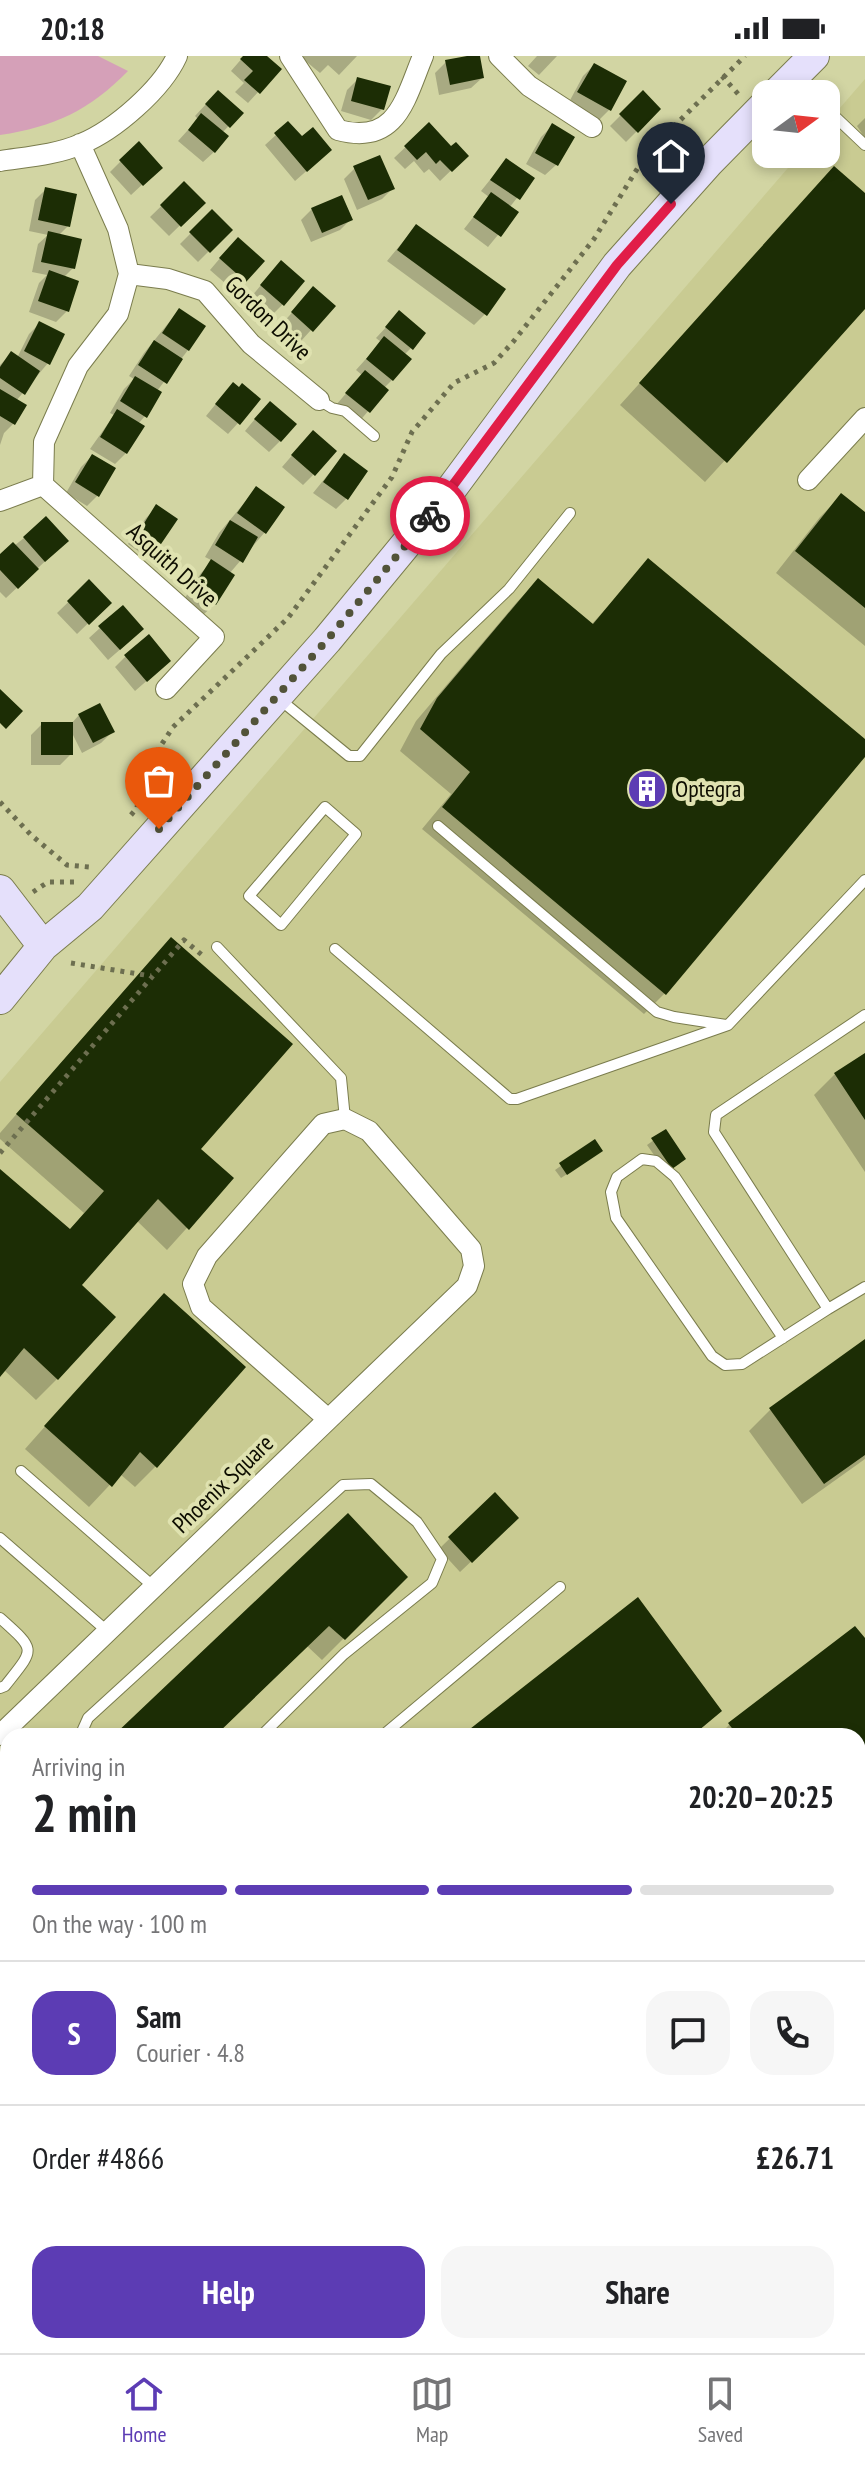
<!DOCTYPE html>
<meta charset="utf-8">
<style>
:root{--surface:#fff;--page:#f6f6f6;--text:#202124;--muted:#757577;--line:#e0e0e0;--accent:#5c3cb4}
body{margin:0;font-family:"PT Sans Narrow",sans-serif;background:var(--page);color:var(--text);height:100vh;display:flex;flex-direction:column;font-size:30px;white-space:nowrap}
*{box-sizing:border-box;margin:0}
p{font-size:26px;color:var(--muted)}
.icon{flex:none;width:44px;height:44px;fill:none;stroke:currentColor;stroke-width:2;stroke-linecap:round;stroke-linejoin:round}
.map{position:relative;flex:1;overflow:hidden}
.sheet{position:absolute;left:0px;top:1672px;width:866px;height:626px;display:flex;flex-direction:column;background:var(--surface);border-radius:24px 24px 0 0;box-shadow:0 4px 12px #0003}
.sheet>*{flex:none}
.needle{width:52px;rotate:75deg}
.buttons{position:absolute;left:752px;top:24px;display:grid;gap:16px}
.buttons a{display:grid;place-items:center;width:88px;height:88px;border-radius:16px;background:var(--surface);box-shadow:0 4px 12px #0003;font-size:40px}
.pin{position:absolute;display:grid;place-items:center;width:68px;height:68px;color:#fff;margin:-82px -34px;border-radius:50% 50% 50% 0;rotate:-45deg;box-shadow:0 0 8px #0007}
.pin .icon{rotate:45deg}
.courier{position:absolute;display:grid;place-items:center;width:80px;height:80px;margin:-40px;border:6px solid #e11d48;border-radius:50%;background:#fff;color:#222;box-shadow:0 2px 10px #0007}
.overview em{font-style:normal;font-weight:700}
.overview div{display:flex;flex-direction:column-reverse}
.overview{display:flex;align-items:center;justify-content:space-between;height:136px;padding:0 32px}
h1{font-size:52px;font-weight:700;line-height:60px}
.bar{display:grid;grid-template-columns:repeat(4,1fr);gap:12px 8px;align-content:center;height:96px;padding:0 32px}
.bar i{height:10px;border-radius:6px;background:var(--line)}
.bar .active{background:var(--accent)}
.bar p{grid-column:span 4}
.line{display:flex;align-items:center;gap:20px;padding:0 32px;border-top:2px solid var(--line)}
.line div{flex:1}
.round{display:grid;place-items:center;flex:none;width:84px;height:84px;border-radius:24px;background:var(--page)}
.cta{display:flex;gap:16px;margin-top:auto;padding:16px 32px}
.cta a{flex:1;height:92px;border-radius:24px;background:var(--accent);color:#fff;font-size:32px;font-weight:700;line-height:92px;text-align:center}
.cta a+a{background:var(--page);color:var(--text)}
.status{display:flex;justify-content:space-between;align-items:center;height:56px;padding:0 40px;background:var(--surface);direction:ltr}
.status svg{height:22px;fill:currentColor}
.tab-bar{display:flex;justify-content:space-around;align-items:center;height:112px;border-top:2px solid var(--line);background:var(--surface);font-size:22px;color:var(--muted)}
.tab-bar a{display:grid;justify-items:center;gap:4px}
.tab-bar .active{color:var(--accent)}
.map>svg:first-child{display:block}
.built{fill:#c9cb92;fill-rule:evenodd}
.green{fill:#d5a0b8}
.shadow{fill:#0003}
.building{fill:#1c2d05}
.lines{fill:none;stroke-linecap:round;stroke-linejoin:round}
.lane-casing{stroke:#7a7c4d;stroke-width:12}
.street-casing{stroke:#7a7c4d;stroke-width:22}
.secondary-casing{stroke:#7a7c4d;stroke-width:32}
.path{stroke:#6d6f50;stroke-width:5;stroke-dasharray:4 6;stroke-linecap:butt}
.lane{stroke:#fff;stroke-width:10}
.street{stroke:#fff;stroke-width:20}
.secondary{stroke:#e5e0fb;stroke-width:30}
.done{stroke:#525339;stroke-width:8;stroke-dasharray:0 14.4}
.route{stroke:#e11d48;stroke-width:10}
.labels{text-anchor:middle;stroke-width:8;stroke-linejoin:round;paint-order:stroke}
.street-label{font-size:24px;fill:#0d0d00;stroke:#dfe2b0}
.poi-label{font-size:24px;fill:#0d0d00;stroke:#dfe2b0;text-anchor:start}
</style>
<div class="status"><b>20:18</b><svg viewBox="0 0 49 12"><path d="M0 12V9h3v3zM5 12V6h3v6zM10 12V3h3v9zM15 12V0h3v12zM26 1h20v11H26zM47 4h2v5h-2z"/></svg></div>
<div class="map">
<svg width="865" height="2297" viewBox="0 0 865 2297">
<rect width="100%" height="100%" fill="#d2d5a3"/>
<path class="built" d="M865 23V2297H0V1026L800 98H826V68ZM8 1680H858V2290H8Z"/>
<path class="green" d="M0 0H98L128 15C90 54 54 71 0 79Z"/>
<path class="shadow" d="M244 0H264L279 13 248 47 235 36 244 27 231 15Z
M304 0H357L339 19 328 9 320 17 302 2Z
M478 0 482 22 471 32 439 39 435 17 446 6Z
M537 0H557L539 19 528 10Z
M594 9 609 54 598 65 568 48 583 20Z
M358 23 382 53 371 64 341 55 347 34Z
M643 37 659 53 626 86 610 70Z
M207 47 241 57 222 77 214 96 203 106 178 85 198 63 195 60Z
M865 62V82L857 70Z
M288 68 319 104 295 125 265 89Z
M429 69 451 93 466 100 440 125 429 113 424 117 414 105 405 113 394 102Z
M552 70 556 109 545 119 526 108 541 81Z
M138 88 160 112 131 139 110 116Z
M506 104 532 123 509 152 516 157 488 191 464 173 489 141 481 135Z
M355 112 393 132 382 143 357 154 344 123Z
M184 128 203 147 169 180 150 161Z
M46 133 68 170 58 180 73 212 64 221 67 255 56 266 29 256 39 227 47 219 32 216 38 188 48 179 29 175 35 144Z
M814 134 865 140V251L705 426 620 349Z
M312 153 350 164 340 174 311 186 301 164Z
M212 156 230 174 198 206 180 188Z
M416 170 485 258 474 269 387 205Z
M227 194 244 224 234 235 210 214Z
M271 217 283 248 272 259 251 241Z
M303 244 311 274 301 285 282 268Z
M179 254 188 294 157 335 145 360 138 368 142 371 126 397 115 408 90 393 114 359 110 357 124 333 134 323 129 320 144 297Z
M40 267 48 307 16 345 13 368 4 377 0 389V309L11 298 17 302 29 278Z
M389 268 411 292 404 299 392 324 384 332 386 334 358 367 336 349 362 319 356 314 381 286 376 282Z
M223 339 238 367 228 378 206 360Z
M259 358 280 385 269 396 245 375Z
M302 388 313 419 303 429 282 411Z
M344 399 346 443 336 453 313 437Z
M92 400 98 439 87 450 66 437 81 411Z
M256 433 265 476 229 518 215 548 204 558 183 545 201 517 213 505 205 501 219 477Z
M841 440 865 459V590L776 517 820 461Z
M157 451 158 490 147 501 128 488 146 462Z
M24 482 55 496 6 542 0 536V501Z
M649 505 865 686V698L665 937 644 958 422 773 451 738 400 695 416 665 517 546 538 525 591 569Z
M89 526 109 547 77 578 57 557Z
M100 572 131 584 108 604 89 582Z
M126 600 158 615 135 635 115 611Z
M79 659 112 676 101 687 82 697 71 675V698L60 709H31V679L42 668H71Z
M150 905 198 1093 231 1123 167 1194 136 1164 79 1229 57 1323 36 1344 4 1314 0 1318V1115L69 1175 84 1157 0 1083V1077Z
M865 999V1116L814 1039 835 1018Z
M665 1076 679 1108 666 1116 647 1089Z
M595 1086 596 1099 561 1122 555 1114Z
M143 1260 156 1410 135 1431 120 1418 89 1451 25 1393Z
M865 1285V1403L802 1448 749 1375 770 1354Z
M495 1438 517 1462 460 1516 439 1493Z
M405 1521 322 1604 307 1590 213 1680H116Z
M865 1586V1894L858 1885V1680H718L729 1669Z
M0 1828 8 1831V1848L0 1844Z
M72 2290H346L343 2297H69Z
M385 2290H659L657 2297H382Z"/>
<path class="building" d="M243 0H267L282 13 260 38 244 24 253 15 240 3Z
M467 0H480L484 22 450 29 445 4Z
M594 7 627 25 611 55 577 36Z
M357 21 391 30 384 54 351 45Z
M218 34 244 57 230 72 205 48Z
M643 34 661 53 638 77 619 58Z
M201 57 229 80 215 97 188 74Z
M288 65 302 80 313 71 332 94 307 116 274 77Z
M429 66 451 90 456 86 469 100 452 116 440 104 436 108 426 96 417 104 404 90Z
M552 67 575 81 558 110 535 97Z
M139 85 163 112 143 130 119 104Z
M380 99 395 133 368 144 353 110Z
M506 102 535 122 520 144 490 124Z
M834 110 865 137V253L727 407 639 327Z
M184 125 206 147 181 171 160 149Z
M45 131 77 138 70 171 38 164Z
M491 136 519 156 501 181 473 161Z
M342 139 353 164 322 177 311 152Z
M212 153 233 174 210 197 189 176Z
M416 168 506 233 487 260 397 194Z
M48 175 82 183 75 213 41 206Z
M238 181 265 205 246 226 219 202Z
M281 204 305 225 284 250 260 229Z
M49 214 79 225 69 256 38 245Z
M313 230 336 250 313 276 291 256Z
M179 252 206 270 189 295 162 277Z
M399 254 426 277 413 294 385 271Z
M39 265 65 278 50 309 24 295Z
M384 280 412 303 393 325 366 303Z
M154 284 183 303 167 328 138 309Z
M11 295 40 315 25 339 0 322V311Z
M365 314 389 334 370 357 345 337Z
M135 320 162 336 147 362 120 345Z
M233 326 239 331 242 327 261 343 240 369 215 348Z
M0 333 27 349 15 369 0 360Z
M270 345 297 368 281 386 254 363Z
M117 353 145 370 127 398 100 381Z
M313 374 337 395 315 420 291 399Z
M344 397 368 415 348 444 323 426Z
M92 398 116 412 99 441 75 426Z
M256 430 285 451 266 478 237 457Z
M841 437 865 456V552L795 495Z
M156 448 178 463 159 491 138 477Z
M46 460 69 485 45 506 23 481Z
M230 464 258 481 243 507 215 489Z
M13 486 39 513 18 533 0 514V498Z
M648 502 865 683V701L666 939 442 751 470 716 420 673 437 642 538 522 593 568Z
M211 503 235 519 216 549 192 533Z
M89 523 112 547 89 569 67 545Z
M123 549 144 573 120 594 98 570Z
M149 578 171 605 147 626 124 599Z
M0 633 23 655 6 673 0 667Z
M100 647 115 676 93 687 78 658Z
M41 666H73V699H41Z
M171 881 293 988 201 1093 234 1122 189 1174 158 1143 82 1229 116 1261 58 1324 24 1292 0 1321V1113L70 1173 104 1135 16 1058Z
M865 997V1064L834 1017Z
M666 1073 686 1103 672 1113 651 1082Z
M595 1083 603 1095 567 1119 559 1107Z
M164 1237 246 1311 157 1412 140 1396 112 1431 44 1370Z
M865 1283V1399L824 1428 769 1352Z
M495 1436 519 1462 472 1507 448 1481Z
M348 1457 408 1521 345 1584 329 1570 215 1680H113Z
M638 1541 722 1655 692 1680H461Z
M855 1570 865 1582V1846L858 1837V1680H738L728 1667Z
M0 1998 8 2002V2061L0 2079Z
M84 2290H348L346 2297H82Z
M397 2290H661L659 2297H395Z"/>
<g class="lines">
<defs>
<path id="lane" d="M797 20 813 38
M826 52 865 89
M319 344 332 352 345 355 374 380
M278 642 349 700H360L441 598 509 533 570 457
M325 751 356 778 281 869 249 840Z
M438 770 657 956 674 961 726 969
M217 891 341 1022 345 1063
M335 893 510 1043H517L728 969 865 824
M865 959 716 1059 714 1076 828 1253 865 1231
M783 1282 675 1121 656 1105 642 1103 617 1121 611 1136 616 1162 712 1300 725 1309 742 1308 828 1253
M21 1415 154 1531
M0 1482 107 1575
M0 1562C37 1595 35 1592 5 1630L0 1632
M80 1680 88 1662 343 1429 371 1428 417 1466 442 1503 432 1527 344 1598 261 1680
M382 1680 560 1531
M858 1954 865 1956
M0 2268 8 2271
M768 2297 771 2290"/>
<path id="street" d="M290 0 338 74C397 90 405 43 423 0
M499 0 529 30 592 71
M80 88 118 173 129 218 118 258 78 310 44 386 43 429 214 581 166 633
M0 105C26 101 56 99 81 88 115 74 162 33 177 0
M129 218 168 223 205 235 251 288 319 344
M808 424 865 362
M0 445 43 429
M0 1679 467 1230 474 1210 471 1193 369 1075 345 1063 323 1068 207 1200 193 1228 201 1251 328 1363"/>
<path id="secondary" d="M776 38 814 0
M0 834 43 890
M0 943 43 890 90 851 327 584 449 436 617 209 708 107 766 48
M0 1912 8 1915
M858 2084 865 2086"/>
</defs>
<use href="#lane" class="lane-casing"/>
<use href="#street" class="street-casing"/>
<use href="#secondary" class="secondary-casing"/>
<path class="path" d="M722 20 740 40
M0 746 31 779 67 809 89 811
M131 759 137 752 141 720 173 671 288 562 392 421 412 376 454 327 494 307 513 286 594 183 647 97 745 0
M33 836 48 826H76
M71 907 151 920
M0 1097 184 884 202 899"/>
<use href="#lane" class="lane"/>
<use href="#street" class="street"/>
<use href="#secondary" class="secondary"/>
</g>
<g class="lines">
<path class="done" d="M159 773 327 584 430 460"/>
<path class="route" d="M430 460 617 209 671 148"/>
</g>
<defs>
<symbol id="building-disc" viewBox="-11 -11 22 22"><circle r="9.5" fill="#5c3cb4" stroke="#dfe2b0"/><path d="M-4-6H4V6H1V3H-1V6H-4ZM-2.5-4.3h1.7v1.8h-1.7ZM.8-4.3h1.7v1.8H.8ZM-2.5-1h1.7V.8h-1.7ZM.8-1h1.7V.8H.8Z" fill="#fff"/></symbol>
</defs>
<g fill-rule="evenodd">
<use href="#building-disc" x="625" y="711" width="44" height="44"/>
</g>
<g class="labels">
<g class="street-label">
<text transform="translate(268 262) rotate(44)" y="8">Gordon Drive</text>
<text transform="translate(172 509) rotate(42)" y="8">Asquith Drive</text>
<text transform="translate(223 1428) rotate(-44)" y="8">Phoenix Square</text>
</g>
<g class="poi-label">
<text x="675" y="741">Optegra</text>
</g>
</g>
</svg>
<div class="buttons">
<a><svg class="needle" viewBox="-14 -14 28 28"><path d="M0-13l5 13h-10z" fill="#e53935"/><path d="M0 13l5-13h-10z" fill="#757577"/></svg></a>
</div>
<div class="pin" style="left:159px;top:773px;background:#ea580c"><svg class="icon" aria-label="bag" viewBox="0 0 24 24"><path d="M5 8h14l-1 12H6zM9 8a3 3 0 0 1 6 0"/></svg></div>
<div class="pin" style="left:671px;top:148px;background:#1f2937"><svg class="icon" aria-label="home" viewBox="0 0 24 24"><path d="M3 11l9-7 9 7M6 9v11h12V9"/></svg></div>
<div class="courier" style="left:430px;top:460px"><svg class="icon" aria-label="bike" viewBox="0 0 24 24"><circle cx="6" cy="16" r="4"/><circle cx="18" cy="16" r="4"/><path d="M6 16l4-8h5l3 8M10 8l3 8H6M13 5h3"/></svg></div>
<section class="sheet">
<div class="overview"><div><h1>2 min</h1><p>Arriving in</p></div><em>20:20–20:25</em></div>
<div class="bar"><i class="active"></i><i class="active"></i><i class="active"></i><i></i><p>On the way · 100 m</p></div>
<div class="line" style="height:144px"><b class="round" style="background:var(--accent);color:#fff">S</b><div><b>Sam</b><p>Courier · 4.8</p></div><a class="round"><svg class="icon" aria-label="chat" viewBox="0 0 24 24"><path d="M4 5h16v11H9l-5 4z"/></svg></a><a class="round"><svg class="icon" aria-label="phone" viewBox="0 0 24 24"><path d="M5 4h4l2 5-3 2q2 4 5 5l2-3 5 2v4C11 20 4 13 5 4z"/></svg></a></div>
<div class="line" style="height:104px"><div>Order #4866</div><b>£26.71</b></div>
<div class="cta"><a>Help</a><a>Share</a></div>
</section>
</div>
<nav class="tab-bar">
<a class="active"><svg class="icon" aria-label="home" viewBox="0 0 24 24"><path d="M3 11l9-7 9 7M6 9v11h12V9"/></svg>Home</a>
<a><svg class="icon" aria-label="map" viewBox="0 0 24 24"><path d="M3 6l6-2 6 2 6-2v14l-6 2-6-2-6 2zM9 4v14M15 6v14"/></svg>Map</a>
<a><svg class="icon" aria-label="saved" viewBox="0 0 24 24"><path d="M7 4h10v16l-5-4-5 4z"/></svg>Saved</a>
</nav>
